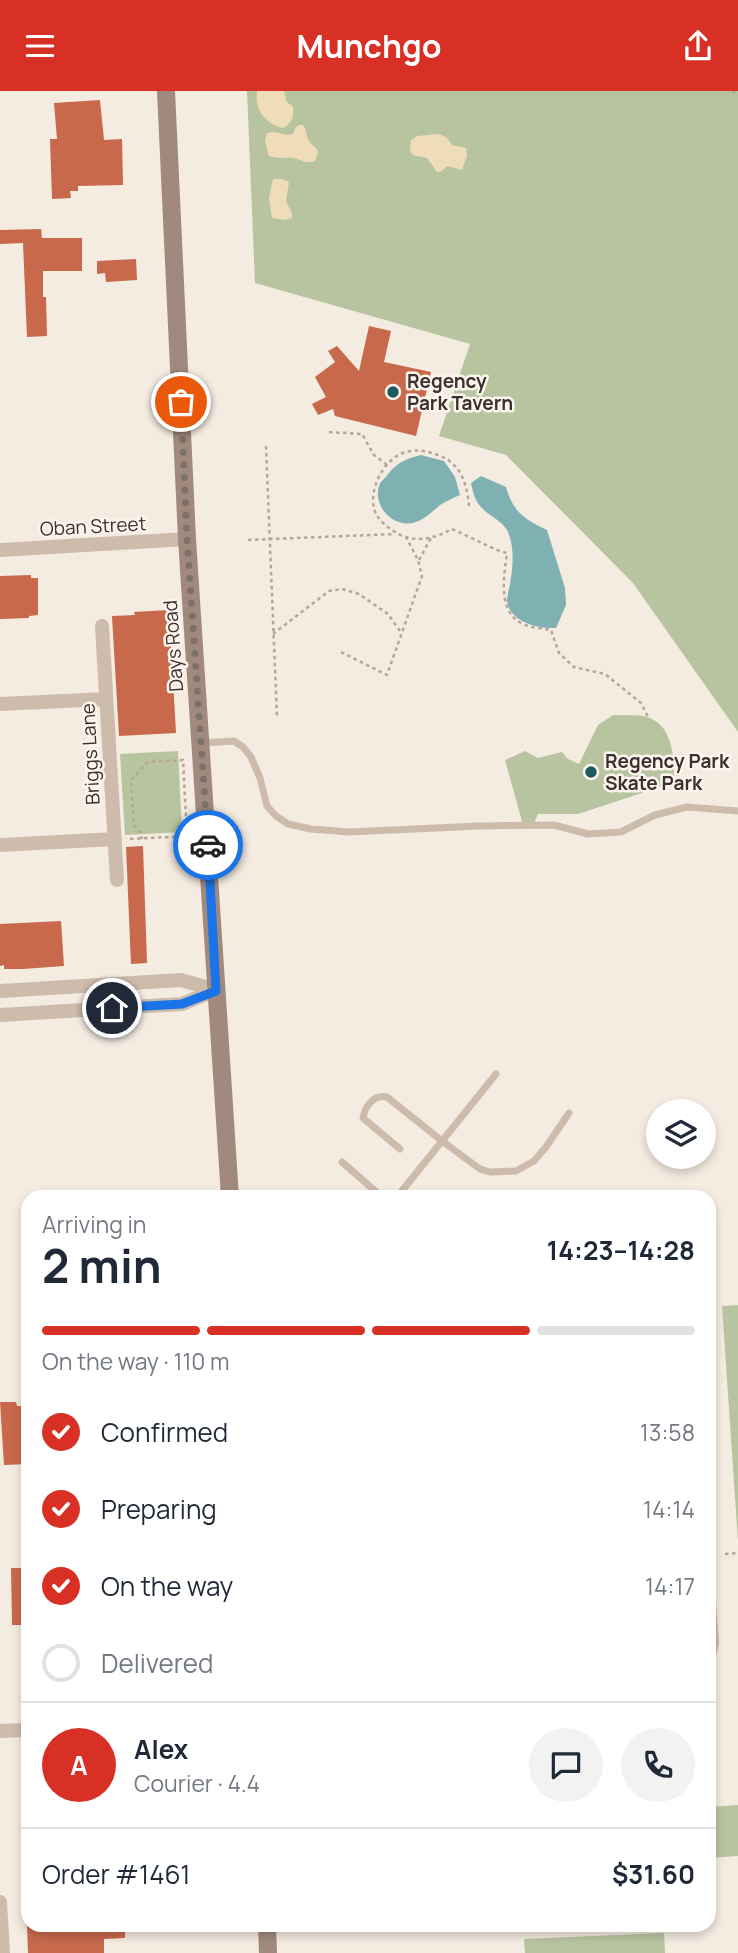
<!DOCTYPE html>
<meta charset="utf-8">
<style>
:root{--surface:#fff;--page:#f2f2f3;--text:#1f2937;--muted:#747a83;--line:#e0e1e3;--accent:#d93025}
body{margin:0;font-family:Manrope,sans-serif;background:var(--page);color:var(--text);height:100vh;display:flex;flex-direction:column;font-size:26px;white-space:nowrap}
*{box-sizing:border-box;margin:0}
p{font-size:23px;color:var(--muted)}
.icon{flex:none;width:38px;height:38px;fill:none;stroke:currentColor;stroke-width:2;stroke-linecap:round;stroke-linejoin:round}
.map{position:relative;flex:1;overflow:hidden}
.details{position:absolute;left:21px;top:1099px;width:695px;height:742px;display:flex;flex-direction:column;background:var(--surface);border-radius:21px;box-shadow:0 4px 10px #0003}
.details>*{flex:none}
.fabs{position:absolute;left:646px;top:1008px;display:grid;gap:14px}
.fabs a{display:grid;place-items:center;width:70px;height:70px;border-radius:50%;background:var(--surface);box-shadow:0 4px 10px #0003;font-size:35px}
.pin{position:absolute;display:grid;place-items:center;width:60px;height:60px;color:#fff;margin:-30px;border:4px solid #fff;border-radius:50%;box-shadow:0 2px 7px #0007}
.courier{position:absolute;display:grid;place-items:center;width:70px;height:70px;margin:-35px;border:5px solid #1a73e8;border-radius:50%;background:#fff;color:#222;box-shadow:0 2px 9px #0007}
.headline em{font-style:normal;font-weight:700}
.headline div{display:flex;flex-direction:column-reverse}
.headline{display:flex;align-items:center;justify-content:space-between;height:119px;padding:0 21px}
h1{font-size:46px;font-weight:700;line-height:52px}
.bar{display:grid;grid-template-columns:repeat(4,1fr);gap:10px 7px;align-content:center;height:84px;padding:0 21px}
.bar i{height:9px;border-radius:5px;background:var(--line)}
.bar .on{background:var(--accent)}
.bar p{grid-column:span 4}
.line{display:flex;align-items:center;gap:18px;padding:0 21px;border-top:2px solid var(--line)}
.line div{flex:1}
.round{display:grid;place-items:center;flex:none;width:74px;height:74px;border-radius:37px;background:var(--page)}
ol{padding:0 21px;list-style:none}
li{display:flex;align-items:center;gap:21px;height:77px}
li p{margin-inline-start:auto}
li .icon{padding:7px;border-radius:50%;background:var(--accent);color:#fff;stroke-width:4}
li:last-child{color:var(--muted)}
li i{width:38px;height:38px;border:4px solid var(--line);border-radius:50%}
header{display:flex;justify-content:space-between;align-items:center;height:91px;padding:0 21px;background:var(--accent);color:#fff;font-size:32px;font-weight:700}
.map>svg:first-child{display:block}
.green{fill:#b8c4a0}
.sand{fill:#efdcb8}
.water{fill:#7fb0b2}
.building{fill:#c8694b}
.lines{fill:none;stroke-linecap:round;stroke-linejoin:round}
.path{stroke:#b9a596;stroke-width:2.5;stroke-dasharray:3.5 3.5;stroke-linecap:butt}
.lane{stroke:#cdbbac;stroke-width:7}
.street{stroke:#cdbbac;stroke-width:14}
.secondary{stroke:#a18a7d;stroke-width:18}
.done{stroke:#7c716b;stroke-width:7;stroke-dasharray:0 12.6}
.route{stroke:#1a73e8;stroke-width:9}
.poi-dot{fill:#1f5a5e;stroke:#fbf5ee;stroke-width:2.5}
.labels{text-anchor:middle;stroke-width:5;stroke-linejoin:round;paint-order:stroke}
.poi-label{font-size:19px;font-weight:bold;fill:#3b302b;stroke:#fbf5ee;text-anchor:start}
.street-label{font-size:19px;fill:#3b302b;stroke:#fbf5ee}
</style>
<header><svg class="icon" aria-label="menu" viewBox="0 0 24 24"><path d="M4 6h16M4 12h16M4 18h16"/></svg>Munchgo<svg class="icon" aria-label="share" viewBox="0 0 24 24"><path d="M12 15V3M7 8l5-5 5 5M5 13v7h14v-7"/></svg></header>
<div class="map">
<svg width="738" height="1862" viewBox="0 0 738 1862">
<rect width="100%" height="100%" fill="#f4ebe1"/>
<path class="green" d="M247 0H738V641L633 492 506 364 439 345 470 253 255 192Z
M613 624C623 625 636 623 647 626 673 634 674 666 674 688L657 697 578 723H538L533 734H523L505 669 525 660 538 667 562 661 568 668 579 673 598 634Z
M178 660 182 741 125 744 120 663Z
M738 1214V1450L722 1215Z
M738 1714V1765L709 1767V1716Z
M664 1842 665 1862H525L524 1848Z"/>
<path class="sand" d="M257 0H284L286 10 293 16C294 26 292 32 283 37 266 33 254 19 257 0Z
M299 34H303C307 39 306 45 309 50 315 59 322 56 315 70 305 73 302 69 293 67 284 66 278 68 269 65L265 50 267 42C279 39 283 46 293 43L296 36Z
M439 43 447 47 452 54 466 57 467 65 462 79 447 75 442 80 437 81 427 67 413 64 410 60 411 49 417 45Z
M273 88H282L289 91 286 110 292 122V127L285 129 272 127 269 107Z"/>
<path class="water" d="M421 364 444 370 455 386 460 404C453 407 446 410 440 414 432 421 424 429 413 432 392 436 373 415 379 395 380 391 383 389 386 386 396 372 405 368 421 364Z
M481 385 506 396C513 421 524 428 547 439L565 497 566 514 556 537C538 538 510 531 507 510 507 505 509 498 510 493 513 476 515 455 507 439 501 429 489 425 482 417 475 411 473 401 471 392Z"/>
<path class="building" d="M100 9 104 49 122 48 123 94 78 95V100H70L71 107 52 108 50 48H57L54 12Z
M41 138 42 147H82V180H43V206H46L47 245 27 246 23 152 0 153V139Z
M136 168 137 189 106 191 105 182 97 183V170Z
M369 235 391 240 384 271 431 281 416 345 335 325 333 318 318 324 312 313 326 306 315 286 335 271 328 260 337 255 359 280Z
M31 484V487H38V524L29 525V527L0 528V485Z
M169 519 176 642 119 645 112 525 135 524 134 521Z
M143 755 147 872 131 873 126 756Z
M61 830 64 875 23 878H4V874L0 875V833Z
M0 1311H16L17 1315H28V1373L4 1374Z
M11 1477H28V1534H12Z
M27 1834H64L65 1837 125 1834V1847L104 1848V1862H28Z"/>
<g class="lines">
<path class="path" d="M732 0 738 4
M329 341 362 343 374 364 387 374
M266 355 277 627
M469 415C467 393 461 372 438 364 427 360 417 358 406 361 383 367 366 402 376 423 379 429 386 435 392 439 412 453 432 449 452 438L497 459 507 462C504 485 497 521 523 533 531 537 542 537 551 539L559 562 574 576 605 583 641 612 648 626
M248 449 395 443
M419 469 431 447
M273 543 329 500 342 498 359 503 388 523 402 543
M341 561 387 584 422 485 418 469 406 446
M130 748 187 745 183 669 148 671 131 689 134 734 141 742 142 748
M725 1463 738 1462"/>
<path class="lane" d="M201 652 234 650 243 656 251 666 260 687 267 715 276 725 288 733 311 738 349 741 479 735 554 734 588 743 621 741 655 724 687 716 738 720
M400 1058 363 1027C365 1015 374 1003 387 1006L442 1050 480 1078 490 1081 516 1080 534 1070 546 1056 569 1022
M342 1071 382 1106
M397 1106 496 983"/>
<path class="street" d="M0 459 187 448
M102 535 117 789
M0 613 106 608
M0 754 115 748
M0 900 181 889 216 899
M0 924 182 913 216 899
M709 1511 712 1552 709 1564
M0 1640 28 1639
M0 1811 3 1862"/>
<path class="secondary" d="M166 0 187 448 230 1106
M267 1834 268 1862"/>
</g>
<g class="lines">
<path class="done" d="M181 311 187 448 208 754"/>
<path class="route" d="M112 917 182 913 216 900 208 754"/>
</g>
<g class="poi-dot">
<circle cx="393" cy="301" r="7"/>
<circle cx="591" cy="681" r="7"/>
</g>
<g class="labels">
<g class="poi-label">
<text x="407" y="297">Regency<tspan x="407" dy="22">Park Tavern</tspan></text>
<text x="605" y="677">Regency Park<tspan x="605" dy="22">Skate Park</tspan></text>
</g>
<g class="street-label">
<text transform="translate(93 435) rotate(-3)" y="7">Oban Street</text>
<text transform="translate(173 555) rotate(-94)" y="7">Days Road</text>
<text transform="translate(90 663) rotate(-93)" y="7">Briggs Lane</text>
</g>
</g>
</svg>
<div class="fabs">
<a><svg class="icon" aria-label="layers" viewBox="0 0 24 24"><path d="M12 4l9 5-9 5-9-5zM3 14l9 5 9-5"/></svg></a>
</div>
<div class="pin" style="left:181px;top:311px;background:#ea580c"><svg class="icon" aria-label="bag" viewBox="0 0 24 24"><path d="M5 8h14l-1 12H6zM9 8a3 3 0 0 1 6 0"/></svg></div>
<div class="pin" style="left:112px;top:917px;background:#1f2937"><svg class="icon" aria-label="home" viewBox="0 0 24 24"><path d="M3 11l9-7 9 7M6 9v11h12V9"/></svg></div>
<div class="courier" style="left:208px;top:754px"><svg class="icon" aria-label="car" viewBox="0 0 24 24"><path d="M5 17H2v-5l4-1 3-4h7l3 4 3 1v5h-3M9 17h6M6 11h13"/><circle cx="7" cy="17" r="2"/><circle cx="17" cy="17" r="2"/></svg></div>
<section class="details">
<div class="headline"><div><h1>2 min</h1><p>Arriving in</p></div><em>14:23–14:28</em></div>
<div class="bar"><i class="on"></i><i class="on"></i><i class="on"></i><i></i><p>On the way · 110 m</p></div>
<ol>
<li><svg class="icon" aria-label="check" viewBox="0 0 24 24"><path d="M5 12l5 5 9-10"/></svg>Confirmed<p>13:58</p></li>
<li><svg class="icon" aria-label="check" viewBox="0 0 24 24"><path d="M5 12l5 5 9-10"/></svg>Preparing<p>14:14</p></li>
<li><svg class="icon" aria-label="check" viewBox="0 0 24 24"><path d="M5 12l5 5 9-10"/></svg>On the way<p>14:17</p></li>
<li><i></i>Delivered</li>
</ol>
<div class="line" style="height:126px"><b class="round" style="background:var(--accent);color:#fff">A</b><div><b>Alex</b><p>Courier · 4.4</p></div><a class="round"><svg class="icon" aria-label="chat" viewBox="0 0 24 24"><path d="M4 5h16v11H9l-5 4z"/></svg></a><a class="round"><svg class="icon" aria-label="phone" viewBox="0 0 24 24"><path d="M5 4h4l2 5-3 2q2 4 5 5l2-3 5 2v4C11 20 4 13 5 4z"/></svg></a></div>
<div class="line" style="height:91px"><div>Order #1461</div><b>$31.60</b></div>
</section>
</div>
